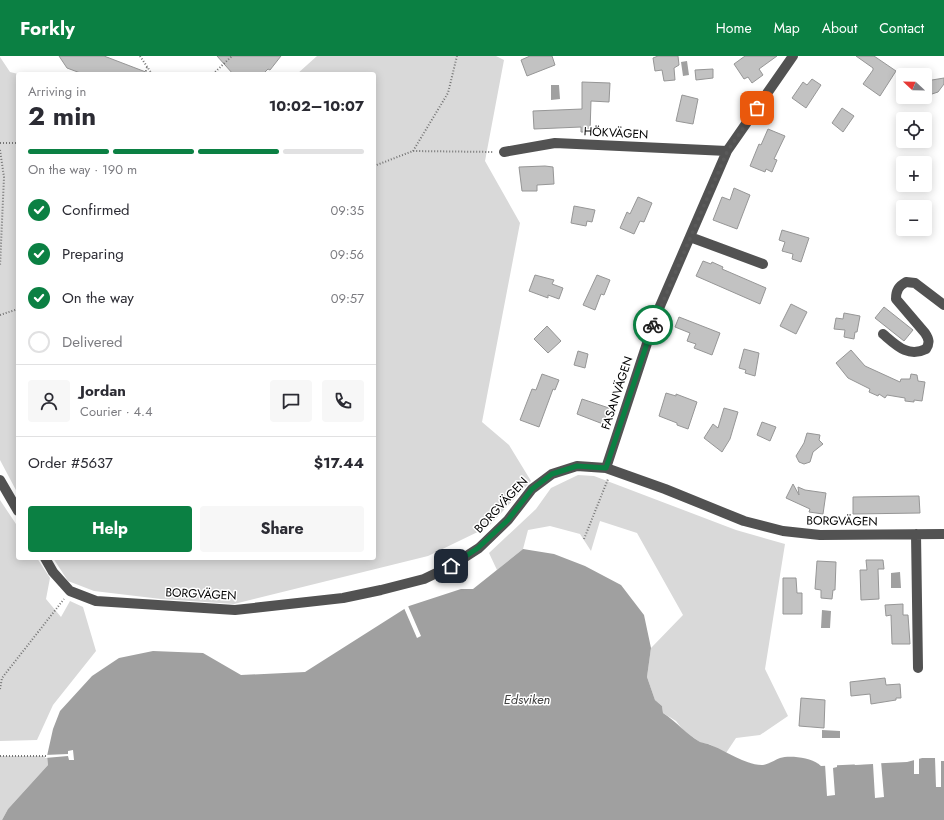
<!DOCTYPE html>
<meta charset="utf-8">
<style>
:root{--surface:#fff;--page:#f7f7f7;--text:#2b2b33;--muted:#7c7c81;--line:#e1e1e2;--accent:#0b8043}
body{margin:0;font-family:Jost,sans-serif;background:var(--page);color:var(--text);height:100vh;display:flex;flex-direction:column;font-size:15px;white-space:nowrap}
*{box-sizing:border-box;margin:0}
p{font-size:13px;color:var(--muted)}
.icon{flex:none;width:22px;height:22px;fill:none;stroke:currentColor;stroke-width:2;stroke-linecap:round;stroke-linejoin:round}
.map{position:relative;flex:1;overflow:hidden}
.panel{position:absolute;left:16px;top:16px;width:360px;height:488px;display:flex;flex-direction:column;background:var(--surface);border-radius:4px;box-shadow:0 2px 10px #0003}
.panel>*{flex:none}
.needle{width:26px;rotate:292deg}
.fabs{position:absolute;left:896px;top:12px;display:grid;gap:8px}
.fabs a{display:grid;place-items:center;width:36px;height:36px;border-radius:4px;background:var(--surface);box-shadow:0 2px 10px #0003;font-size:20px}
.pin{position:absolute;display:grid;place-items:center;width:34px;height:34px;color:#fff;margin:-17px;border-radius:8px;box-shadow:0 2px 6px #0006}
.courier{position:absolute;display:grid;place-items:center;width:40px;height:40px;margin:-20px;border:3px solid #0b8043;border-radius:50%;background:#fff;color:#222;box-shadow:0 1px 5px #0007}
.summary em{font-style:normal;font-weight:700}
.summary div{display:flex;flex-direction:column-reverse}
.summary{display:flex;align-items:center;justify-content:space-between;height:68px;padding:0 12px}
h1{font-size:26px;font-weight:700;line-height:30px}
.bar{display:grid;grid-template-columns:repeat(4,1fr);gap:6px 4px;align-content:center;height:48px;padding:0 12px}
.bar i{height:5px;border-radius:3px;background:var(--line)}
.bar .on{background:var(--accent)}
.bar p{grid-column:span 4}
.line{display:flex;align-items:center;gap:10px;padding:0 12px;border-top:1px solid var(--line)}
.line div{flex:1}
.round{display:grid;place-items:center;flex:none;width:42px;height:42px;border-radius:4px;background:var(--page)}
ol{padding:0 12px;list-style:none}
li{display:flex;align-items:center;gap:12px;height:44px}
li p{margin-inline-start:auto}
li .icon{padding:4px;border-radius:50%;background:var(--accent);color:#fff;stroke-width:4}
li:last-child{color:var(--muted)}
li i{width:22px;height:22px;border:2px solid var(--line);border-radius:50%}
.cta{display:flex;gap:8px;margin-top:auto;padding:8px 12px}
.cta a{flex:1;height:46px;border-radius:4px;background:var(--accent);color:#fff;font-size:16px;font-weight:700;line-height:46px;text-align:center}
.cta a+a{background:var(--page);color:var(--text)}
header{display:flex;align-items:center;gap:24px;box-sizing:border-box;height:56px;padding:0 20px;background:var(--accent);color:#fff}
header strong{font-size:19px}
nav{display:flex;gap:22px;margin-inline-start:auto;font-size:14px}
.map>svg:first-child{display:block}
.green{fill:#d9d9d9}
.water{fill:#a0a0a0}
.pier{fill:#fff}
.building{fill:#c2c2c2;stroke:#969696}
.lines{fill:none;stroke-linecap:round;stroke-linejoin:round}
.path{stroke:#747474;stroke-width:2;stroke-dasharray:1 2;stroke-linecap:butt}
.minor{stroke:#525252;stroke-width:10}
.done{stroke:#595959;stroke-width:4;stroke-dasharray:0 7.2}
.route{stroke:#0b8043;stroke-width:5}
.labels{text-anchor:middle;stroke-width:3;stroke-linejoin:round;paint-order:stroke}
.street-label{font-size:12px;fill:#000;stroke:#fff}
.water-label{font-size:13px;font-style:italic;fill:#414141;stroke:#fff}
</style>
<header>
<strong>Forkly</strong>
<nav><a>Home</a><a>Map</a><a>About</a><a>Contact</a></nav>
</header>
<div class="map">
<svg width="944" height="764" viewBox="0 0 944 764">
<rect width="100%" height="100%" fill="#fff"/>
<path class="green" d="M317 0H496L504 4 485 105 520 167 482 366 509 389 531 425 488 471 428 500 234 548 161 543 94 535 68 525 53 502H374V18H297Z
M0 1 10 16 18 18V438L0 404Z
M578 419 594 420 736 474 785 488 765 613 788 660 760 679 736 682 726 697 709 688 701 687 683 674 676 665 663 657 662 650 655 644 647 621 651 592 683 559 637 477 600 465 591 495 580 478 550 470 528 474 523 493 497 514 489 497 536 453 551 432Z
M0 444 18 471V502H37L50 522 46 543 61 561 70 545 83 551 96 595 53 649 37 684 0 685Z
M0 700H47L48 709 8 753 2 764H0Z"/>
<path class="water" d="M687 5 689 19 683 20 681 6Z
M551 29H559L560 43 551 44Z
M523 493 554 498 585 510 621 529 644 559 651 592 647 621 655 644 662 650 663 657C677 666 686 678 700 686 702 687 705 687 708 688 723 693 747 710 763 709 769 708 775 704 780 702 791 699 813 702 821 710L907 706 926 701 944 698V764H2L8 753 48 709 47 700 53 673 60 655 92 620 119 602 153 595 203 597 241 619 305 616 409 550 461 533H473Z
M900 516 901 532H891V517Z
M822 554 831 555 830 572H821Z
M822 674 840 675V682H822Z"/>
<path class="pier" d="M408 550 421 580 417 582 404 552Z
M73 694 74 704H69L68 700 45 702V699L68 698V695Z
M944 697V705H941V731H936L935 702H919V718H914V702Z
M881 705 884 741 875 742 873 708 855 709 854 707Z
M825 708H837V711L833 712 835 739 827 740Z"/>
<path class="building" d="M59 0H104L151 18H83L67 12Z
M217 0H281L270 14 268 13 263 18H233Z
M530 0H552L555 9 527 20 521 4Z
M658 0H678L679 9 674 12 675 24 664 25 662 14 655 15 653 2Z
M745 0H777L759 13 763 19 752 27 748 21 744 23 734 8Z
M856 0H874L896 15 880 40 863 28 873 14V12Z
M713 13V22L696 24 695 14Z
M944 22V28L938 36 926 40V25Z
M812 23 821 29 806 52 792 42 803 26 807 29Z
M582 26 610 27 609 46 591 45 590 76H581V71L534 73 533 55 582 53Z
M682 39 698 43 693 68 676 65Z
M842 52 854 60 843 76 832 67Z
M768 73 785 80 774 103 777 104 772 116 766 113 765 116 750 110 759 88 761 89Z
M545 110 553 111 554 128 537 129V135H522L519 111Z
M734 132 750 139 737 173 713 164 722 141 730 144Z
M638 141 652 147 644 166 640 165 634 178 620 172 627 156 630 158Z
M574 150 595 154 592 166 587 165 586 170 571 167Z
M782 174 809 182 801 206 792 203 793 198 782 195 785 186 779 184Z
M703 205 711 208 712 206 723 211 722 213 729 216 766 232 760 248 696 220Z
M535 219 554 224 552 228 563 232 559 243 548 239V242L529 235Z
M597 219 610 224 604 239 601 238 595 254 583 249Z
M791 248 807 256 796 278 780 270Z
M884 251 913 274 904 285 875 262Z
M844 257 860 260 857 276H855L854 283 844 281 845 274 834 273 836 262 843 263Z
M679 261 720 277 712 299 694 292 696 288 687 285 690 277 675 271Z
M547 270 561 285 548 297 534 283Z
M744 293 759 297 755 320 745 317 746 314 739 312Z
M851 294 865 310 900 326 901 323H910L911 318 917 319 918 325 925 326 922 345 914 344V346L905 345V342L887 339 885 342 879 338 878 340 869 336 870 333 848 322 836 307Z
M578 295 588 298 585 312 574 309Z
M542 318 559 324 555 334 553 333 539 371 520 364 532 333 536 334Z
M666 337 676 340V338L697 346 688 373 677 369V367L659 360Z
M582 343 609 352 603 368 577 358Z
M724 352 738 356 730 383 722 396 704 382 713 368 718 372Z
M762 366 776 371 770 385 757 379Z
M807 377 820 379 819 384 823 388 813 396 810 406 804 408 799 406 796 400 804 387Z
M793 428 799 439 798 431 805 434 826 437 823 458 809 456 810 453 786 442Z
M919 440 920 457 853 458V441Z
M866 504H883L884 513H878L879 543 861 544 860 514H867Z
M817 505 836 506 835 534H833L832 543 821 542V534L815 533Z
M783 522H796L797 537H802V558H783Z
M903 548V559H908L910 588H892L891 559 886 560 885 549Z
M885 622 886 629 900 628 901 642H896V644L871 648 870 638 851 640 850 626Z
M801 642 825 644 824 672 799 670Z"/>
<g class="lines">
<path class="path" d="M140 0 152 18
M145 18 147 11
M213 18 232 0
M0 87H18
M0 94 4 121 0 210
M413 95 448 37 457 0
M374 110 413 95 494 96
M0 259 18 253
M584 483 608 423
M0 633 2 622 64 543
M0 700H47"/>
<path class="minor" d="M504 96 555 87 727 95
M690 181 763 208
M883 278C896 289 908 302 926 293 930 287 929 283 925 277L896 243C896 234 899 230 906 226L915 227 944 249
M606 412 657 257 727 95 793 0
M0 424 18 455
M916 478 918 612
M45 502 53 516 70 535 96 545 235 554 343 542 381 534 424 523 451 510 479 492 508 464 532 433 552 418 577 410 606 412 665 433 744 465 783 475 820 479 944 478"/>
</g>
<g class="lines">
<path class="done" d="M653 269 727 96 757 52"/>
<path class="route" d="M451 510 478 492 508 464 532 433 552 418 577 410 606 412 653 269"/>
</g>
<g class="labels">
<g class="street-label">
<text transform="translate(616 77) rotate(3)" y="4">HÖKVÄGEN</text>
<text transform="translate(617 337) rotate(-72)" y="4">FASANVÄGEN</text>
<text transform="translate(501 449) rotate(-47)" y="4">BORGVÄGEN</text>
<text transform="translate(842 465) rotate(1)" y="4">BORGVÄGEN</text>
<text transform="translate(201 538) rotate(3)" y="4">BORGVÄGEN</text>
</g>
<g class="water-label">
<text x="527" y="648">Edsviken</text>
</g>
</g>
</svg>
<div class="fabs">
<a><svg class="needle" viewBox="-14 -14 28 28"><path d="M0-13l5 13h-10z" fill="#e53935"/><path d="M0 13l5-13h-10z" fill="#7c7c81"/></svg></a>
<a><svg class="icon" aria-label="locate" viewBox="0 0 24 24"><circle cx="12" cy="12" r="6"/><path d="M12 2v4M12 18v4M2 12h4M18 12h4"/></svg></a>
<a>+</a>
<a>−</a>
</div>
<div class="pin" style="left:757px;top:52px;background:#ea580c"><svg class="icon" aria-label="bag" viewBox="0 0 24 24"><path d="M5 8h14l-1 12H6zM9 8a3 3 0 0 1 6 0"/></svg></div>
<div class="pin" style="left:451px;top:510px;background:#1f2937"><svg class="icon" aria-label="home" viewBox="0 0 24 24"><path d="M3 11l9-7 9 7M6 9v11h12V9"/></svg></div>
<div class="courier" style="left:653px;top:269px"><svg class="icon" aria-label="bike" viewBox="0 0 24 24"><circle cx="6" cy="16" r="4"/><circle cx="18" cy="16" r="4"/><path d="M6 16l4-8h5l3 8M10 8l3 8H6M13 5h3"/></svg></div>
<section class="panel">
<div class="summary"><div><h1>2 min</h1><p>Arriving in</p></div><em>10:02–10:07</em></div>
<div class="bar"><i class="on"></i><i class="on"></i><i class="on"></i><i></i><p>On the way · 190 m</p></div>
<ol>
<li><svg class="icon" aria-label="check" viewBox="0 0 24 24"><path d="M5 12l5 5 9-10"/></svg>Confirmed<p>09:35</p></li>
<li><svg class="icon" aria-label="check" viewBox="0 0 24 24"><path d="M5 12l5 5 9-10"/></svg>Preparing<p>09:56</p></li>
<li><svg class="icon" aria-label="check" viewBox="0 0 24 24"><path d="M5 12l5 5 9-10"/></svg>On the way<p>09:57</p></li>
<li><i></i>Delivered</li>
</ol>
<div class="line" style="height:72px"><a class="round"><svg class="icon" aria-label="person" viewBox="0 0 24 24"><circle cx="12" cy="8" r="4"/><path d="M4 21q1-7 8-7t8 7"/></svg></a><div><b>Jordan</b><p>Courier · 4.4</p></div><a class="round"><svg class="icon" aria-label="chat" viewBox="0 0 24 24"><path d="M4 5h16v11H9l-5 4z"/></svg></a><a class="round"><svg class="icon" aria-label="phone" viewBox="0 0 24 24"><path d="M5 4h4l2 5-3 2q2 4 5 5l2-3 5 2v4C11 20 4 13 5 4z"/></svg></a></div>
<div class="line" style="height:52px"><div>Order #5637</div><b>$17.44</b></div>
<div class="cta"><a>Help</a><a>Share</a></div>
</section>
</div>
